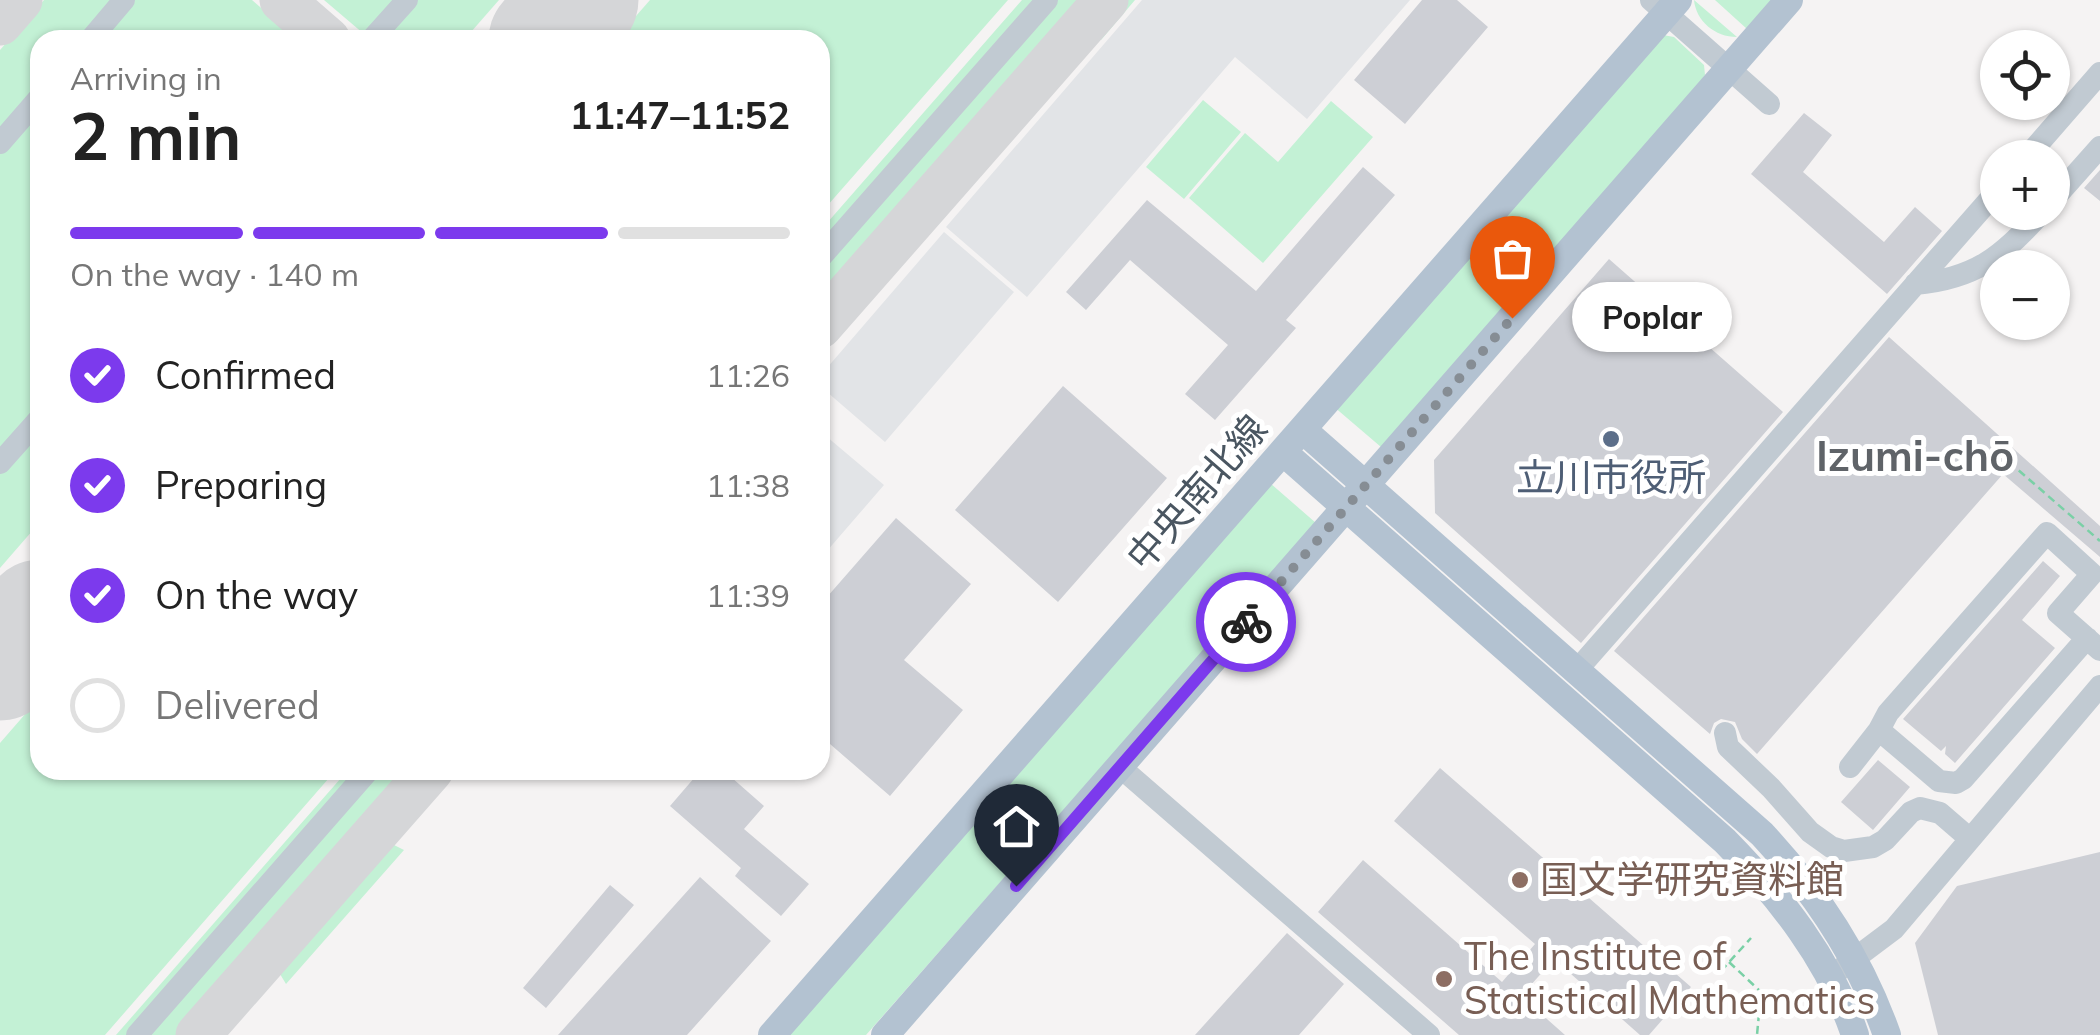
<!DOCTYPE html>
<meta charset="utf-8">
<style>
:root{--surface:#fff;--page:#f2f2f2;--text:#222;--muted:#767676;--line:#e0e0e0;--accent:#7c3aed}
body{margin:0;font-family:Mulish,"Noto Sans JP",sans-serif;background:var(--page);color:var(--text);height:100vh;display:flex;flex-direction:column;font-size:38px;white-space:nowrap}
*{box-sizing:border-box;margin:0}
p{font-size:32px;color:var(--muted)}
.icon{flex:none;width:55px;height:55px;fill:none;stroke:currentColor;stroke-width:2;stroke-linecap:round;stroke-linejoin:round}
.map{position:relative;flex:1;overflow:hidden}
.side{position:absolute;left:30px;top:30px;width:800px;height:750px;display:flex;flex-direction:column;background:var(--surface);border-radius:30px;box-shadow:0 2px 8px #0004}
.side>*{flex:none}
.buttons{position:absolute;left:1980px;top:30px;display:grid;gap:20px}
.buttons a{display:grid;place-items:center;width:90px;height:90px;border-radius:50%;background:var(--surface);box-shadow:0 2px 8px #0004;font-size:50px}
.pin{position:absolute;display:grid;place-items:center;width:85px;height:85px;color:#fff;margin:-102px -42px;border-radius:50% 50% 50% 0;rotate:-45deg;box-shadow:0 0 10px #0007}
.pin .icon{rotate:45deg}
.courier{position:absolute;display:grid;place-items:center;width:100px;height:100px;margin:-50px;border:8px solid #7c3aed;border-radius:50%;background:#fff;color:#222;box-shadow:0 2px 12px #0007}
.bubble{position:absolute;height:70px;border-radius:35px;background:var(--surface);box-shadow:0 2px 8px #0004;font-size:32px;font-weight:700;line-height:70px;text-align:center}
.overview em{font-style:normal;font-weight:700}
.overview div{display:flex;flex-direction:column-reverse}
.overview{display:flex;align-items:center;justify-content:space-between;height:170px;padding:0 40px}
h1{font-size:65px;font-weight:700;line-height:75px}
.bar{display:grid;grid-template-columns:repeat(4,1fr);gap:15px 10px;align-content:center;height:120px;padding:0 40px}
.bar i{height:12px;border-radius:8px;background:var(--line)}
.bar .on{background:var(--accent)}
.bar p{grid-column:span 4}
ol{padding:0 40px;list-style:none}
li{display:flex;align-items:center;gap:30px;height:110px}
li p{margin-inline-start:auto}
li .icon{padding:10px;border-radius:50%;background:var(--accent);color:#fff;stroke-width:4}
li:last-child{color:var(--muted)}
li i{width:55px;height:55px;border:5px solid var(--line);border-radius:50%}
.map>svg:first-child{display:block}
.airport{fill:#e2e4e7}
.green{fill:#c3f1d5}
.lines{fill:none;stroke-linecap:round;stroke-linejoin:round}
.taxiway{stroke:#d5d6d8;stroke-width:45}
.runway{stroke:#d5d6d8;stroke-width:115}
.building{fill:#cdcfd5}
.path{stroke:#7ad0a6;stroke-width:2.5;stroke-dasharray:8 5;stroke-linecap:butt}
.minor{stroke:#c1cad2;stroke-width:22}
.major{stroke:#b3c2d1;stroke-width:28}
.done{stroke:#868d94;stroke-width:10;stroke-dasharray:0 18}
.route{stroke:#7c3aed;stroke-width:12}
.service-dot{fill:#5c6f8a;stroke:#fff;stroke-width:4}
.education-dot{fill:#8d6e63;stroke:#fff;stroke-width:4}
.labels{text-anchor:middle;stroke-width:10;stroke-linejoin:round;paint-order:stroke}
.service-label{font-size:38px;fill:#4e5e75;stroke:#fff}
.street-label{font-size:38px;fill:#4a5661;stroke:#fff}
.education-label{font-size:38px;fill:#785e54;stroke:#fff;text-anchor:start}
.quarter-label{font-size:42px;font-weight:bold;fill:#5f6368;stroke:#fff}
</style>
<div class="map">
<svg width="2100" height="1035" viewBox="0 0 2100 1035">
<rect width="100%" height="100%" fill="#f5f3f3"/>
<path class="airport" d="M1142 0H1410L1307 119 1235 57 1027 297 946 227Z
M944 232 1014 292 885 442 820 386V376Z
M820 431 884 485 820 559Z"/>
<path class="green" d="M44 0H252L298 40H40V522L0 568V50Z
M324 0H499L464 40H371Z
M650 0H1008L820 214V40H615Z
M1022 0H1038L820 250V231Z
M1051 0H1083L820 299V264Z
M1114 0H1135L1101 40 1088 30Z
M1694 0 1737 37C1715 37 1696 21 1694 0Z
M1715 0H1773L1747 29Z
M1663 35 1674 37 1704 65 1705 75 1696 89 1381 447 1333 406Z
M1079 42 1090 51 1042 104 1032 94Z
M1203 100 1241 132 1184 199 1146 167Z
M1331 101 1373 137 1263 263 1189 198 1245 133 1278 162Z
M1022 106 1033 116 986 169 975 159Z
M964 174 974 183 936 227 925 218Z
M1270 483 1316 523 866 1035H785Z
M40 697V770H336L105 1035H0V743Z
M348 770H364L132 1035H116Z
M374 770H409L177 1035H142Z
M392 844 404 850 286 984 280 974 282 954 377 846Z"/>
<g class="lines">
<path class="taxiway" d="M282 0 328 40
M0 23 20 0
M820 326 1106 0
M198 1035 431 770"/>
<path class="runway" d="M546 40 581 0
M0 663 40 617"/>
</g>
<path class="building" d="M1422 0H1457L1488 27 1405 124 1354 80Z
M1804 113 1832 135 1803 172 1884 242 1915 207 1942 231 1887 294 1751 174Z
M1363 167 1395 195 1286 320 1296 328 1215 420 1185 394 1228 345 1130 260 1086 310 1066 292 1147 200 1256 291Z
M2100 170V201L2084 188Z
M1609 259 1783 412 1581 643 1435 513 1434 460Z
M1889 337 2100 526V557L2003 474 1757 754 1742 739 1735 722 1721 719 1714 723 1710 734 1614 651Z
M1063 386 1167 478 1058 602 955 510Z
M896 518 971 584 904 660 963 710 890 796 830 744 820 756V605Z
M2043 561 2060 576 2022 620 2055 648 1955 763 1945 754 1946 746 1941 751 1903 719Z
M1878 760 1910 787 1873 830 1841 802Z
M1440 768 1691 987 1649 1035H1640L1554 959 1521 996 1565 1035H1459L1318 912 1363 860 1502 982 1535 944 1394 821Z
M701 770H723L764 806 744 829 809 884 781 916 735 876 741 868 670 806Z
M2100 852V1035H1938L1915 943 1957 886Z
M700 877 771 941 687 1035H558Z
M610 885 634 905 546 1008 523 988Z
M1287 933 1344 984 1299 1035H1195Z"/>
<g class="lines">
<path class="path" d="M2009 462 2100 541
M1729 962 1761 992 1757 1035
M1721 971 1751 938"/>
<path class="minor" d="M1651 0 1769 104
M90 40 124 0
M371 40 407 0
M0 143 40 97
M2026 158 2100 73
M2052 201 2100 147
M820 258 1047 0
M1915 284C1975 279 2003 256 2042 212
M0 463 40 418
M1577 670 1998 190
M1879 730 1939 781 1956 783 1963 779 2087 638
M1725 733 1728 747 1771 788 1810 832 1831 847 1844 851 1873 847 1885 840 1911 812 1920 808 1940 813 1969 838
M1120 767 1429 1035
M1850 767 1879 730 1888 713 2047 533 2092 574 2058 613 2100 650
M1830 977 1894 929 2100 686
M137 1035 369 770"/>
<path class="major" d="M1303 430 1762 834C1817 893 1860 958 1887 1035
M1283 452 1725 841C1780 897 1830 960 1855 1035
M772 1035 1678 0
M885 1035 1789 0"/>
</g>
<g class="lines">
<path class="done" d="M1246 622 1512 318"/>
<path class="route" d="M1016 886 1246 622"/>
</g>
<circle class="service-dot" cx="1611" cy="439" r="10"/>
<g class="education-dot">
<circle cx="1520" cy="880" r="10"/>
<circle cx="1444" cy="979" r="10"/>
</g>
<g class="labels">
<g class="service-label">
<text x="1611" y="491">立川市役所</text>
</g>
<g class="street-label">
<text transform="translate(1197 493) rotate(-49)" y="13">中央南北線</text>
</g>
<g class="education-label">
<text x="1540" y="893">国文学研究資料館</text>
<text x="1464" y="970">The Institute of<tspan x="1464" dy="44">Statistical Mathematics</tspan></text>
</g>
<g class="quarter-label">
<text x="1915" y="471">Izumi-chō</text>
</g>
</g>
</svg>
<div class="buttons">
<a><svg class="icon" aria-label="locate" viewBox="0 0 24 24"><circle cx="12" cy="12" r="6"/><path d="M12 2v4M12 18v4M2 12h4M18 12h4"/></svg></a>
<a>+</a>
<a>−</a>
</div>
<div class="pin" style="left:1512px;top:318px;background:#ea580c"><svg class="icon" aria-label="bag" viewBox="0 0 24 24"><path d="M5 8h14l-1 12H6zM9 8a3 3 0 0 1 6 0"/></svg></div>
<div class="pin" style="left:1016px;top:886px;background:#1f2937"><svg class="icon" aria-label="home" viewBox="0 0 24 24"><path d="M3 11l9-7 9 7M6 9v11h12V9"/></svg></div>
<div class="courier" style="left:1246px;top:622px"><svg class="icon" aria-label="bike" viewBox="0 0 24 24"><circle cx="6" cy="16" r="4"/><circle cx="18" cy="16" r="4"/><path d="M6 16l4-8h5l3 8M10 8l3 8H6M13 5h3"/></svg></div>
<div class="bubble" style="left:1572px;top:282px;width:160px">Poplar</div>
<section class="side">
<div class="overview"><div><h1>2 min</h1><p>Arriving in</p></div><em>11:47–11:52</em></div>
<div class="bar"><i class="on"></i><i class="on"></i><i class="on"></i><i></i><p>On the way · 140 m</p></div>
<ol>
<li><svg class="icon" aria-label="check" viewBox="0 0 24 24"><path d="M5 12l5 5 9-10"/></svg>Confirmed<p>11:26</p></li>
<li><svg class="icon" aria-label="check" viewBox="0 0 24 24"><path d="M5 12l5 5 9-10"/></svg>Preparing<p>11:38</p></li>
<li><svg class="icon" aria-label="check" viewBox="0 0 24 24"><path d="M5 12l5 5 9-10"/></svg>On the way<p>11:39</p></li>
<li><i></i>Delivered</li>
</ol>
</section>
</div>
